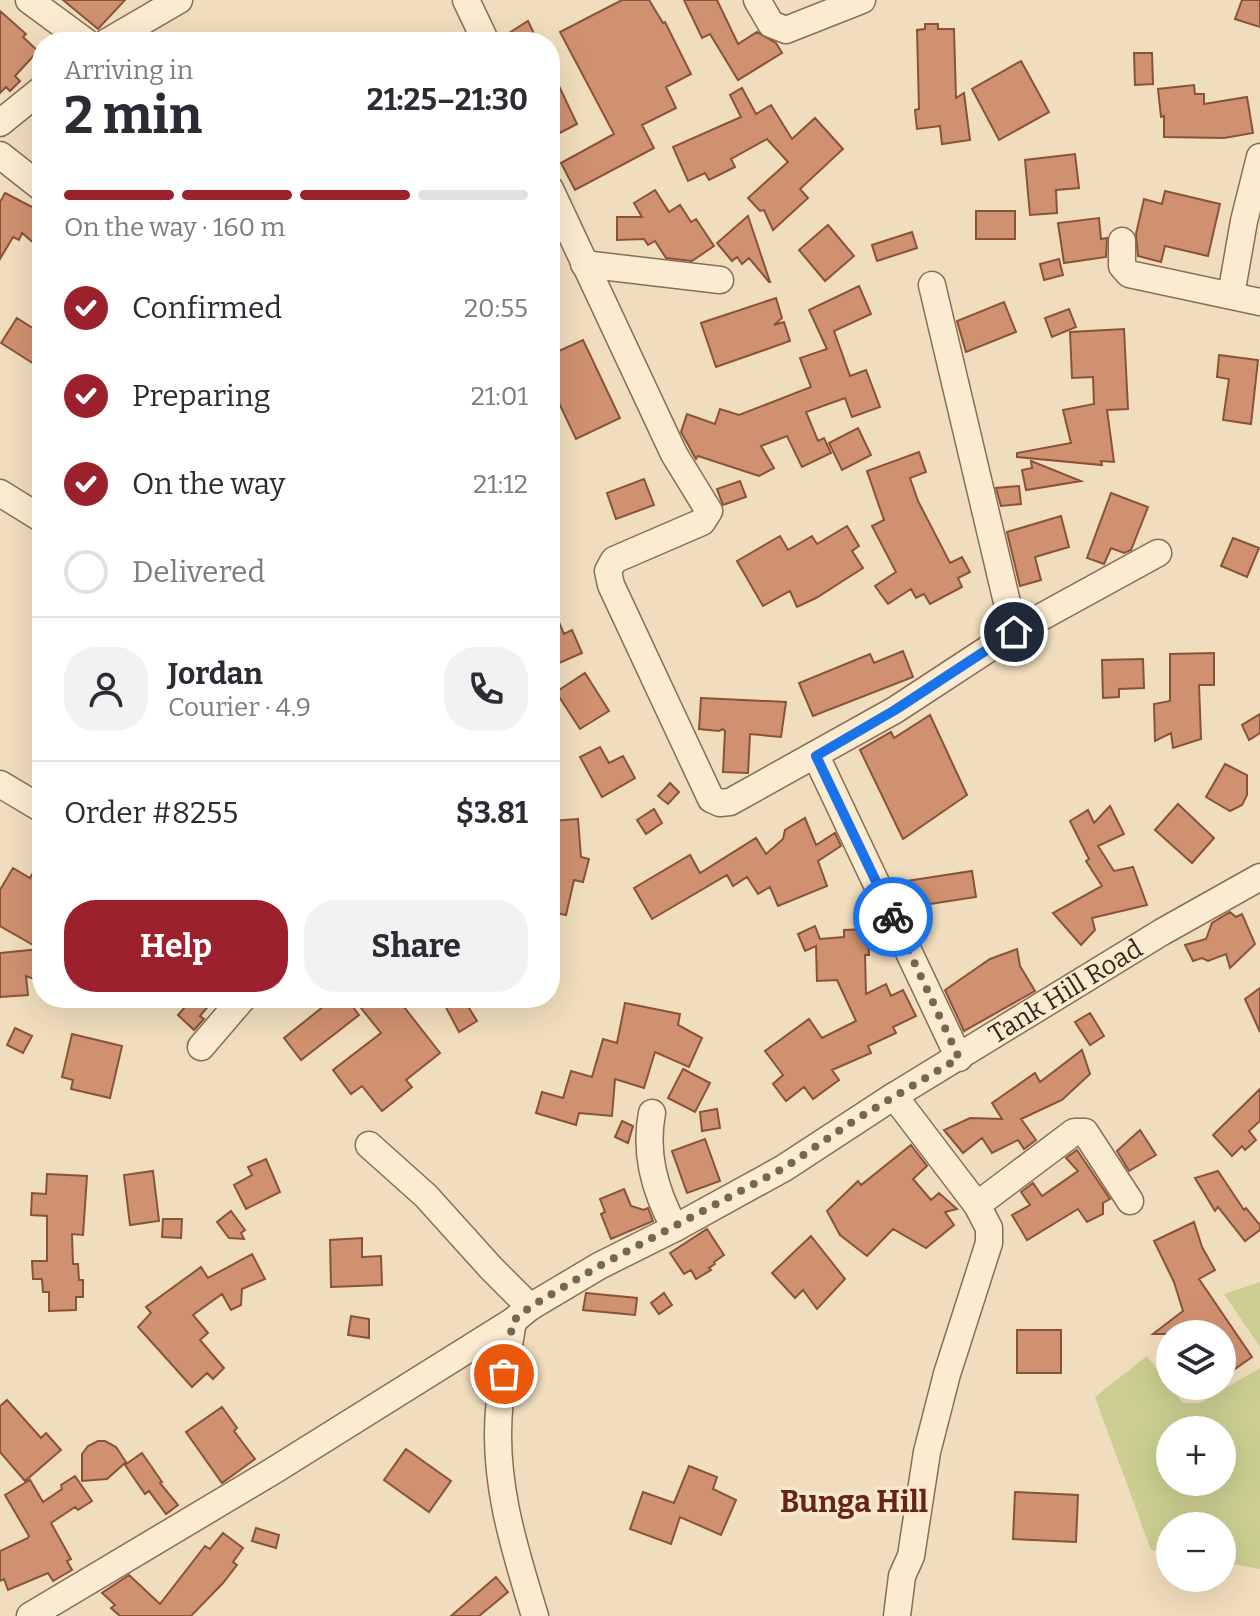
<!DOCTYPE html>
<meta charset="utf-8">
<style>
:root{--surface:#fff;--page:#f2f2f3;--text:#2b2b33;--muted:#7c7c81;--line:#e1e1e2;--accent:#9b222c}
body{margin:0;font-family:Bitter,serif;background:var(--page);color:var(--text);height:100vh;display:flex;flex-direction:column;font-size:30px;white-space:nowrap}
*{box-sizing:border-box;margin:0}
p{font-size:26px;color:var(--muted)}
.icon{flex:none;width:44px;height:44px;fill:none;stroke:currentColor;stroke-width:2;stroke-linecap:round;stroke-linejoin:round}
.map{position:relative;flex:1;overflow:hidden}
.details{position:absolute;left:32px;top:32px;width:528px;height:976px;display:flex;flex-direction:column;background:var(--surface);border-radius:32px;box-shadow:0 8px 32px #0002}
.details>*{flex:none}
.tools{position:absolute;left:1156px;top:1320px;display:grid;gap:16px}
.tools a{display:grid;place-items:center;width:80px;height:80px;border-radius:50%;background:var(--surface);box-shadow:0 8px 32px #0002;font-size:40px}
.pin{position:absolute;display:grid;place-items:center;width:68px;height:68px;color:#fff;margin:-34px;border:4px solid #fff;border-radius:50%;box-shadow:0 2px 8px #0007}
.courier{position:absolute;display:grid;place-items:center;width:80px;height:80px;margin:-40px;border:6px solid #1a73e8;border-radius:50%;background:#fff;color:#222;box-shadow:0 2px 10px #0007}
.head em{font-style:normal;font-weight:700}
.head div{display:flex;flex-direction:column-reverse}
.head{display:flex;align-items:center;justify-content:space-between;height:136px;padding:0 32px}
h1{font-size:52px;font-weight:700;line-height:60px}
.bar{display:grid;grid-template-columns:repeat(4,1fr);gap:12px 8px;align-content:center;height:96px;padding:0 32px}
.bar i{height:10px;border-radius:6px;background:var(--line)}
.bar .active{background:var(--accent)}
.bar p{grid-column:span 4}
.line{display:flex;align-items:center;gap:20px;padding:0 32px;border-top:2px solid var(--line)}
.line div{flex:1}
.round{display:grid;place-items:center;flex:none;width:84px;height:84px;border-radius:32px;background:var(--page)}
ol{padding:0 32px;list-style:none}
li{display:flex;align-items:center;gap:24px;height:88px}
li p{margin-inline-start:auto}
li .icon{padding:8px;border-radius:50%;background:var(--accent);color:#fff;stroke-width:4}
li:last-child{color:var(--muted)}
li i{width:44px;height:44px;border:4px solid var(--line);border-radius:50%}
.primary-button{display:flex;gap:16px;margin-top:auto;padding:16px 32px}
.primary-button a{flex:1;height:92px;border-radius:32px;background:var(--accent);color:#fff;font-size:32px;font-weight:700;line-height:92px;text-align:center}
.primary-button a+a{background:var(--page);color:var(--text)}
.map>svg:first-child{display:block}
.green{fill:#cbce90;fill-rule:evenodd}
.building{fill:#d09170;stroke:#89533a;stroke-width:2}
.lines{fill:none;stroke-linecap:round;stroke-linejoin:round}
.minor-casing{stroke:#896d55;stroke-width:29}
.minor{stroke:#fbebd0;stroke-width:26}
.done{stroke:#786654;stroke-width:8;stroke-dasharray:0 14.4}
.route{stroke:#1a73e8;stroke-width:10}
.labels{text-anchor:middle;stroke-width:7;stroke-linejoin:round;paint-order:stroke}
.street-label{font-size:26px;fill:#37261b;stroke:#f7e8cd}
.quarter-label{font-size:30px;font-weight:bold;fill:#662318;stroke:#f7e8cd}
</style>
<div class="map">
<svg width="1260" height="1616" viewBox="0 0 1260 1616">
<rect width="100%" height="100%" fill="#f0ddbd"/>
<path class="green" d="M1260 1282V1347L1224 1294Z
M1147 1356 1183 1403H1200L1260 1368V1569L1222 1562V1526H1170V1553L1151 1550 1095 1397ZM1170 1430H1222V1482H1170Z"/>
<path class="building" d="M63 0H125L98 29Z
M622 0H649L663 23 665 22 691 74 666 87 676 108 642 125 654 148 575 190 561 163 614 134 560 32Z
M684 0H717L738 44 757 32 776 43 782 53 738 80 710 34 702 38Z
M1242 0H1260V27L1235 19Z
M0 11 26 34 23 37 38 51 15 76 20 81 10 91 6 87 0 93Z
M528 21 538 42H502L501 38Z
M925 24H938V29H954L956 98 964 93 970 140 942 144 940 126 917 129 915 110 919 109 917 30 925 29Z
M1134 53H1152L1153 84 1135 85Z
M1021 61 1049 112 999 140 972 89Z
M550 67 577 124 550 138Z
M1194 85 1195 94H1204V104L1247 97 1253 133 1224 138 1164 137V116L1161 117 1158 89Z
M742 88 756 114 771 105 792 139 815 118 843 149 800 189 808 198 773 230 764 210 760 211 748 198 788 162 767 139 731 159 735 167 709 180 705 173 688 181 673 147 741 117 730 95Z
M1075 154 1079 188 1056 190 1057 213 1030 215 1025 160Z
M655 190 669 212 680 205 691 222 696 219 714 246 692 261 666 258 655 241 648 245 644 239 617 240V217H642L634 203Z
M1165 191 1220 204 1208 256 1165 246 1161 262 1138 256 1136 234 1144 199 1162 204Z
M5 193 42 212V234L35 244 22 233 19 240 13 237 0 259V202Z
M976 211H1015V239H976Z
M748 216 770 282H769L749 258 742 264 737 257 732 261 717 243Z
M1099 218 1101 239 1107 238 1106 257 1064 263 1058 223Z
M828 225 854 256 825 281 799 250Z
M912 232 917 248 877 261 872 245Z
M1059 259 1063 275 1044 280 1040 264Z
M859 286 871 314 834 331 850 376 866 370 880 407 852 417 845 398 806 412 818 441 824 438 831 453 802 467 787 436 761 446 774 468 759 476 698 456 696 459 681 432 687 414 715 424 720 409 739 415 811 387 800 358 827 349 809 310Z
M776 298 782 318 774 325 784 322 790 341 716 367 701 323Z
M1004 302 1016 332 966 352 957 321Z
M1069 309 1076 327 1052 337 1045 318Z
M17 318 42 334V369L1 343Z
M1124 329 1128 409 1107 410 1114 462 1101 461 1102 465 1017 457V453L1071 443 1063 410 1094 404 1093 377 1072 378 1070 332Z
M583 340 620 418 576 439 550 384V355Z
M1219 355 1258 360 1251 424 1223 420 1229 379 1217 377Z
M858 428 871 455 842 470 829 443Z
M919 452 926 472 910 478 918 501 950 563 962 557 970 572 958 578 962 587 930 604 924 594 916 598 911 589 888 604 875 586 896 572 872 526 884 520 867 471Z
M1031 461 1081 481 1026 490 1022 470 1032 468Z
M644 479 654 505 616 519 607 493Z
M740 481 746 497 723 505 717 489Z
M1019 486 1021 504 1001 506 996 488Z
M1111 493 1148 507 1131 550 1124 553 1111 548 1104 564 1087 558Z
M1061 516 1069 547 1035 557 1041 580 1020 586 1007 532Z
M847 526 859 546 852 551 863 568 816 598 797 607 790 591 763 606 737 561 780 536 788 550 812 536 817 544Z
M1233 538 1259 548 1247 577 1221 566Z
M550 601 564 634 572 630 582 653 550 667Z
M903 651 913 677 813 716 799 683 870 654 874 663Z
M1214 653V685H1199L1201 739 1173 748 1171 733 1155 741 1154 704 1170 701V654Z
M1143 659 1144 688 1119 689V697L1103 698 1102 660Z
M585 673 609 711 580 729 556 692Z
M701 698 786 702 781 737 750 734 748 773 723 772 725 731 723 729 719 731 699 729Z
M1260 714V733L1249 740 1242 725Z
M930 715 967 795 903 839 860 750 891 732 894 738Z
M600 747 609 763 623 756 635 778 602 797 580 757Z
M1225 764 1247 775V795L1242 805 1230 811 1206 797Z
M670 783 679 792 668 804 658 796Z
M1178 804 1214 838 1192 863 1155 830Z
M1110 806 1124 834 1098 846 1114 871 1133 867 1147 905 1092 918 1095 930 1081 945 1053 913 1102 886 1086 861 1089 859 1070 821 1088 810 1094 823Z
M654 809 662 823 646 834 637 820Z
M805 818 816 845 835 833 841 846 818 861 827 886 778 906 770 887 758 894 747 877 733 886 727 875 652 919 634 888 690 855 700 873 756 838 766 854 783 839 785 830Z
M578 819 581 857 589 859 583 882 574 880 566 915 550 912V821Z
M42 857V982L26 976 28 995 0 997V953L40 949 0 926V890L13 868 30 878Z
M972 871 976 897 910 907 906 881Z
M1230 912 1236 917 1242 914 1255 944 1230 968 1226 954 1208 961 1202 958 1193 961 1185 945 1206 939 1212 923Z
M815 926 820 939 844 937V930L868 929 869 955H865L866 994 886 984 891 996 903 990 916 1016 893 1027 896 1033 868 1046 871 1053 832 1070 839 1080 813 1099 804 1087 786 1101 773 1084 783 1075 765 1051 809 1019 822 1038 856 1021 837 980 817 981 816 946 805 951 798 934Z
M1017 949 1020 966 1035 991 964 1031 945 990 990 959Z
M1260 988V1032L1245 999Z
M193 998H215L200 1016 204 1019 194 1030 178 1015Z
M334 998H346L359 1015 301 1060 284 1038Z
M374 998H397L440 1053 406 1080 412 1087 382 1111 362 1086 351 1094 333 1070 381 1033 361 1008Z
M441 998H488L469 1008 477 1021 459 1032Z
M625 1003 680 1014 678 1025 702 1038 689 1067 655 1052 644 1088 615 1079 612 1116 579 1113 576 1125 536 1113 542 1092 563 1098 571 1071 592 1077 603 1039 617 1043Z
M1090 1013 1104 1036 1090 1045 1075 1022Z
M15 1028 32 1036 23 1053 7 1045Z
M72 1034 122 1046 110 1098 71 1089 73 1080 62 1077Z
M1082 1050 1090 1074 1062 1100 1021 1119 1036 1140 1024 1149 1018 1140 992 1153 982 1138 963 1153 944 1130 970 1118 1002 1119 992 1103 1035 1073 1040 1082Z
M683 1069 710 1083 695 1112 668 1098Z
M1260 1089V1121L1249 1131 1256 1140 1245 1150 1242 1146 1232 1156 1213 1135Z
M717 1109 720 1128 702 1131 700 1112Z
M622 1121 633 1126 628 1143 615 1137Z
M1140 1130 1156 1155 1129 1171 1117 1151Z
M705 1139 720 1181 687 1193 672 1151Z
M911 1145 927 1166 913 1179 931 1200 939 1193 957 1209 945 1212 954 1225 926 1248 893 1229 867 1256 840 1235 827 1211 858 1181 861 1185Z
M1077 1150 1110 1199 1103 1203V1214L1087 1222 1078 1209 1027 1240 1012 1215 1030 1205 1021 1192 1033 1183 1042 1196 1078 1171 1066 1158Z
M266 1159 280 1192 246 1209 234 1185 252 1175 248 1167Z
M153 1171 159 1221 130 1225 124 1175Z
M1218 1171 1244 1210 1246 1208 1260 1225V1230L1245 1241 1218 1207 1215 1211 1195 1178Z
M47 1174 87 1176 83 1235 72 1234 73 1264H78L79 1280H83V1297H76V1310L49 1311V1292H43L42 1279H33L32 1261H47V1216L31 1215 32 1193 46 1194Z
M624 1189 631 1206 644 1210 648 1208 653 1221 611 1239 601 1214 605 1212 600 1199Z
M231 1211 245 1230 241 1233 244 1239 229 1238 217 1222Z
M163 1219H182L181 1238 162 1237Z
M1194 1222 1202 1247 1215 1270 1199 1279 1252 1357 1222 1378V1334H1153L1183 1311 1174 1282 1154 1241Z
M707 1229 724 1255 714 1262 715 1264 709 1268 711 1270 696 1279 691 1270 684 1274 670 1253Z
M811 1236 845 1279 817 1309 803 1290 795 1298 772 1273Z
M362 1238V1257L381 1256 382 1285 331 1287 330 1240Z
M252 1254 265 1279 242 1289 241 1305 231 1310 222 1294 193 1315 208 1333 200 1340 224 1368 213 1379 207 1373 192 1387 138 1327 151 1313 146 1307 201 1267 208 1278Z
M586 1293 637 1298 635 1315 583 1310Z
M664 1293 672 1305 659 1314 651 1303Z
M351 1316 369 1319V1338L348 1335Z
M1017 1330H1061V1373H1017Z
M7 1400 41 1438 46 1433 61 1450 25 1481 0 1452V1406Z
M222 1407 237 1428 234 1431 255 1459 222 1483 186 1432Z
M98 1441H105L116 1447 126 1462 107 1479 82 1481V1454L88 1446Z
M406 1449 451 1481 429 1512 384 1480Z
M142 1453 162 1482 160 1483 178 1505 166 1514 149 1491 145 1494 125 1465Z
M689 1466 717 1477 713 1489 736 1500 721 1535 680 1517 671 1544 630 1529 643 1492 674 1503Z
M75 1476 92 1501 78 1510 75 1507 51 1523 71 1559 67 1561 72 1570 53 1581 48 1573 8 1590 4 1579 0 1581V1551L28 1538 29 1536 5 1495 30 1480 43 1502 62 1489 61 1485Z
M1015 1492 1078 1495 1076 1542 1013 1539Z
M256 1528 279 1535 276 1548 252 1541Z
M223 1533 243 1548 233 1562 237 1565 223 1583 191 1616H120L111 1608 115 1605 102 1593 129 1575 160 1604 205 1546 210 1549Z
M496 1577 508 1592 479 1616H451Z"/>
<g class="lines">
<defs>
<g id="minor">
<path d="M29 0 86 42"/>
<path d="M466 0 486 42"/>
<path d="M757 0 771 24 786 30 862 0"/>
<path d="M107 42 179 0"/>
<path d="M0 123 42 89"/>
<path d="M0 155 42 188"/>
<path d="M550 189 674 454 709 511 702 522 614 560 608 571 611 585 711 799 720 803 730 802 895 710 1014 632 1158 553"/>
<path d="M1122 241V266L1129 274 1260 302"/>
<path d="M584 264 720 280"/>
<path d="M932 285 1014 632"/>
<path d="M1231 295 1244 221 1260 157"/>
<path d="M0 493 42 519"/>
<path d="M816 756 959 1058"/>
<path d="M0 784 42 809"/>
<path d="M201 1047 243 998"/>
<path d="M894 1096 977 1205 989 1228V1243L947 1374 927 1452 911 1556 902 1576 897 1616"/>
<path d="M652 1113C644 1154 655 1192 675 1228"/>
<path d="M369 1145 426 1196 491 1268 530 1307"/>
<path d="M977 1205 1074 1132H1085L1130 1201"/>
<path d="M513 1321C509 1347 503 1373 500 1400 491 1475 513 1545 535 1616"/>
<path id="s1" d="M30 1616 273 1471 513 1321 530 1307 599 1266 675 1228 784 1168 894 1096 1162 932 1260 877"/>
</g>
</defs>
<use href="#minor" class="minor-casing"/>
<use href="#minor" class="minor"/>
</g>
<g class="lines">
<path class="done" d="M504 1374 513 1321 530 1307 599 1266 784 1168 855 1120 959 1058 893 917"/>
<path class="route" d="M893 917 816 756 895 710 1014 632"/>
</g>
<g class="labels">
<g class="street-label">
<text dy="9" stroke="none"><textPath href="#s1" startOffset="1210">Tank Hill Road</textPath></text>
</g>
<g class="quarter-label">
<text x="854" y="1512">Bunga Hill</text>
</g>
</g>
</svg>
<div class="tools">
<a><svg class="icon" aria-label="layers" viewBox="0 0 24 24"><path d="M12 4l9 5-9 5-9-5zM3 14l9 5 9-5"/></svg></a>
<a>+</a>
<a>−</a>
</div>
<div class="pin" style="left:504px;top:1374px;background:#ea580c"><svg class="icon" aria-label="bag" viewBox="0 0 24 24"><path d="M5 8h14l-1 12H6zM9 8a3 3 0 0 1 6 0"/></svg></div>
<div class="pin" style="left:1014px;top:632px;background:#1f2937"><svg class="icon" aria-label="home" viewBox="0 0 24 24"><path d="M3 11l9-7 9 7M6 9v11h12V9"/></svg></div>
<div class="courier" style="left:893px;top:917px"><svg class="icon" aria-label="bike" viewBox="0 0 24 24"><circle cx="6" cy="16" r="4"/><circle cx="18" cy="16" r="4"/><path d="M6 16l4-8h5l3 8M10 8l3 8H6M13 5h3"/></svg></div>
<section class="details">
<div class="head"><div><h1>2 min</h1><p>Arriving in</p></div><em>21:25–21:30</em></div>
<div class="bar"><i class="active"></i><i class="active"></i><i class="active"></i><i></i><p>On the way · 160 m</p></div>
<ol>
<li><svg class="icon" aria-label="check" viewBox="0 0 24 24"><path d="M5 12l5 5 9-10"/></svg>Confirmed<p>20:55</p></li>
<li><svg class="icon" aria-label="check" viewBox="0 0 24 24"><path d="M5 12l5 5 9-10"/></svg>Preparing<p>21:01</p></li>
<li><svg class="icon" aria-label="check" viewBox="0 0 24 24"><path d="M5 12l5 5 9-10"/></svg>On the way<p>21:12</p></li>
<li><i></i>Delivered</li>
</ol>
<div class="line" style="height:144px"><a class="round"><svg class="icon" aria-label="person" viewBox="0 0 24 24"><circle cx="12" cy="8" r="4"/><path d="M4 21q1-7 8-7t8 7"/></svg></a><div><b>Jordan</b><p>Courier · 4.9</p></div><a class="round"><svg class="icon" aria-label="phone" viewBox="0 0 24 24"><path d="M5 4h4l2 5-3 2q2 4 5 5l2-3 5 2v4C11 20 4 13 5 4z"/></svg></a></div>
<div class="line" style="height:104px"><div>Order #8255</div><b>$3.81</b></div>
<div class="primary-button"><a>Help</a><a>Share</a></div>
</section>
</div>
